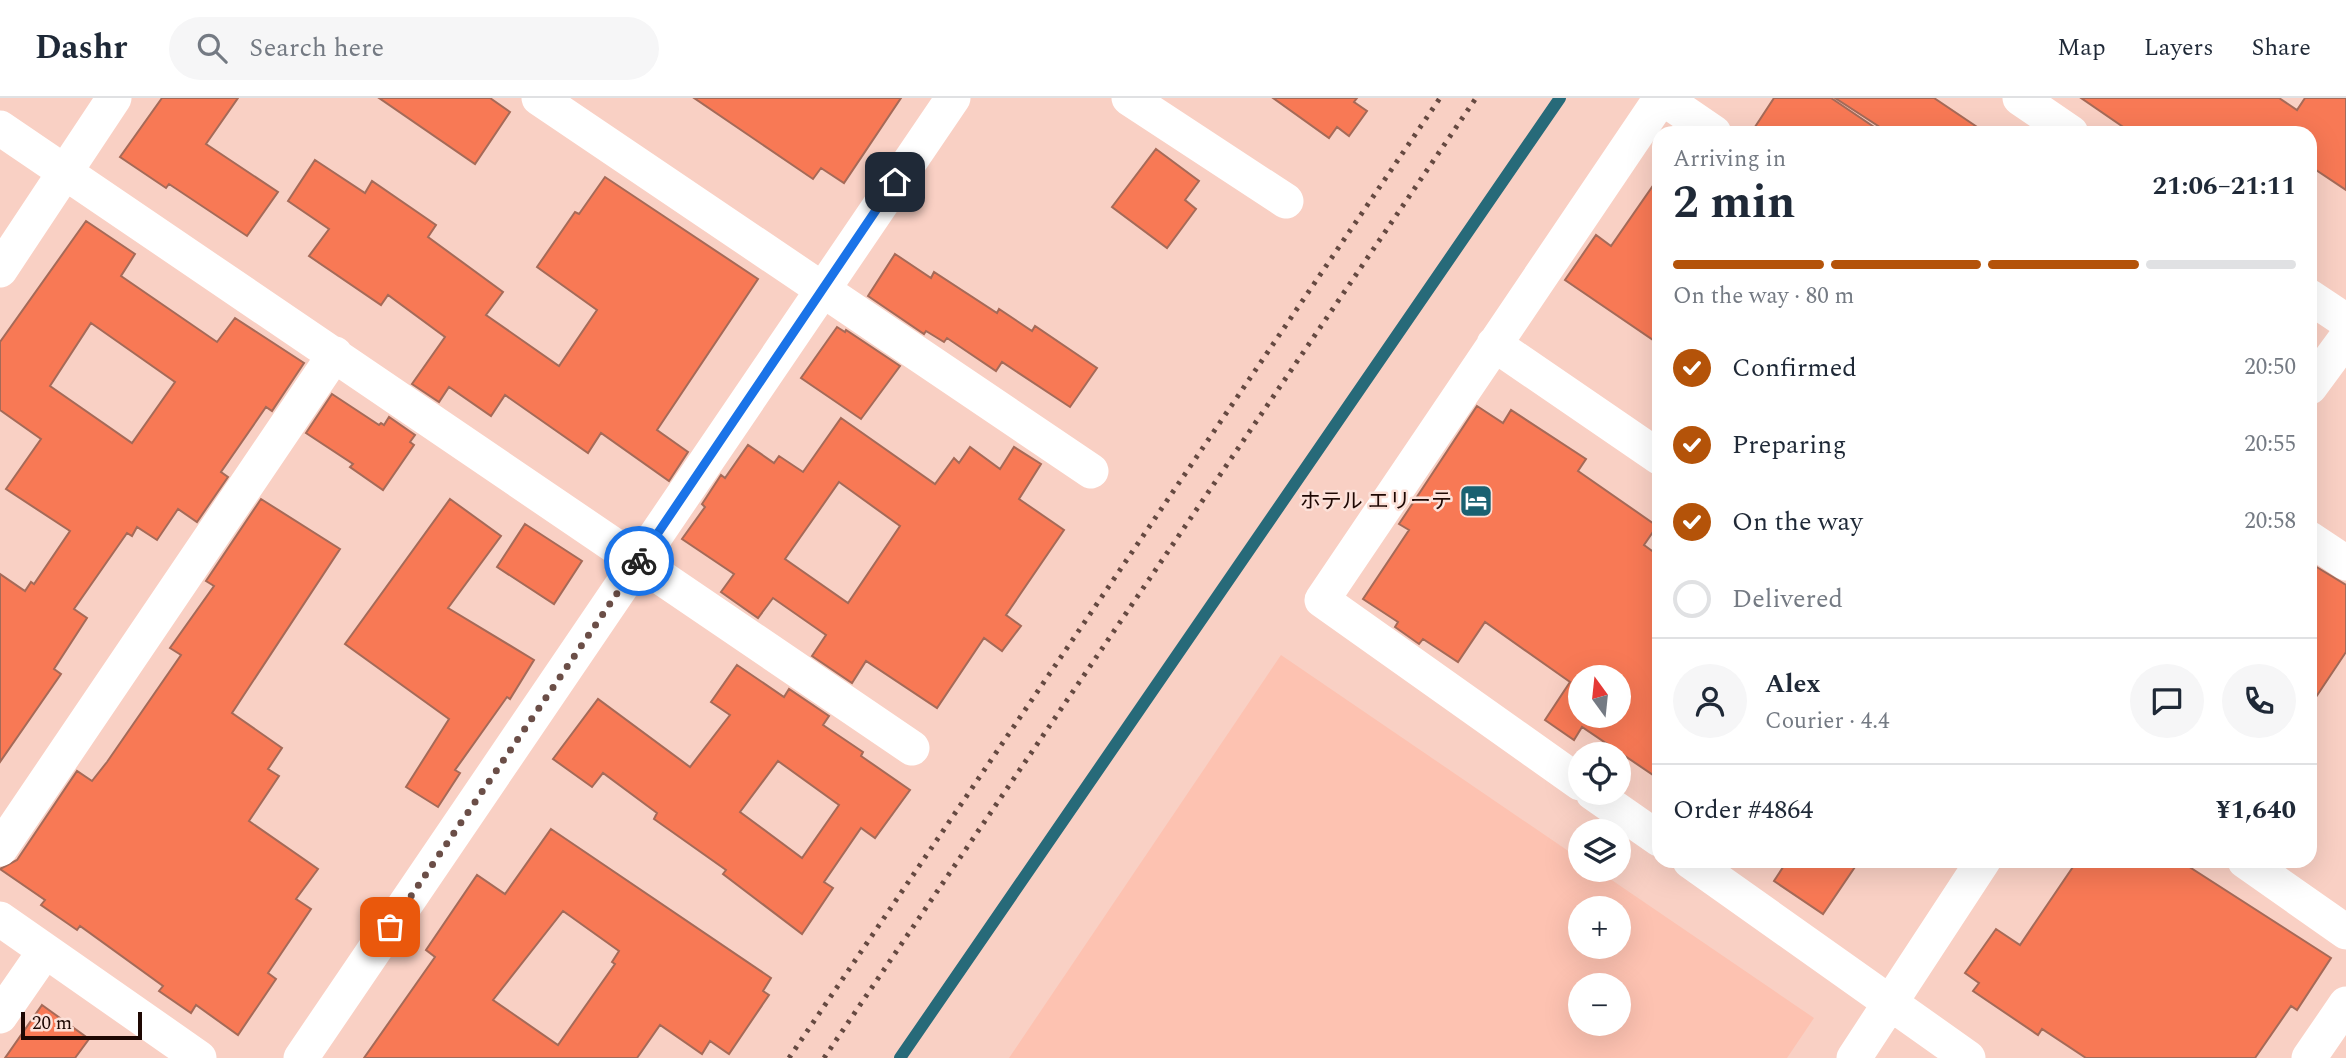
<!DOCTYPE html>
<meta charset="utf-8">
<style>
:root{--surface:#fff;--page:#f6f6f7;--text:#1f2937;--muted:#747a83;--line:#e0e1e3;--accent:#b45309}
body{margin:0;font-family:Spectral,"Noto Sans JP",serif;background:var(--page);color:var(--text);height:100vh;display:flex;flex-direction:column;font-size:26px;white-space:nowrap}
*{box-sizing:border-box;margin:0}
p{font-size:23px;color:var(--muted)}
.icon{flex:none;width:38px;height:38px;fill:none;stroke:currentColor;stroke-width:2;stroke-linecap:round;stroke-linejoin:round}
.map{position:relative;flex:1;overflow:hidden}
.side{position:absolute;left:1652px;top:28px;width:665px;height:742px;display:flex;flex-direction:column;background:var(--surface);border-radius:21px;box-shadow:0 7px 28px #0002}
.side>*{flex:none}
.needle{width:46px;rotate:345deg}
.fabs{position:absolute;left:1568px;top:567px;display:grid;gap:14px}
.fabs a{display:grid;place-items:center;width:63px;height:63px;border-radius:50%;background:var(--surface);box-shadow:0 7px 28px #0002;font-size:35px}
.scale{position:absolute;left:21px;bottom:18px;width:121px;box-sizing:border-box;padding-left:7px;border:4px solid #1e0803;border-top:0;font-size:19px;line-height:24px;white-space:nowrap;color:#1e0803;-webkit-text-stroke:5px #fce1d9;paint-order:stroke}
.pin{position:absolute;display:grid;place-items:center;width:60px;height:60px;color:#fff;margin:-30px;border-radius:14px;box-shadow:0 4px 10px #0006}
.courier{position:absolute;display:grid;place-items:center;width:70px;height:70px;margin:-35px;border:5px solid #1a73e8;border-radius:50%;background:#fff;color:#222;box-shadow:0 2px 9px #0007}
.head em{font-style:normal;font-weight:700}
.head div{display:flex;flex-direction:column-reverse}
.head{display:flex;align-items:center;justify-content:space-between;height:119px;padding:0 21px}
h1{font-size:46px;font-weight:700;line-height:52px}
.bar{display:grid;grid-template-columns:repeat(4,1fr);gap:10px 7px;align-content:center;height:84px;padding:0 21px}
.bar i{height:9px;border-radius:5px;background:var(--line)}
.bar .current{background:var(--accent)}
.bar p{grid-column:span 4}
.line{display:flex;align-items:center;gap:18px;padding:0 21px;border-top:2px solid var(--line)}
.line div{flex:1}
.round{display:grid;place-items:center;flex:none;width:74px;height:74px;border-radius:37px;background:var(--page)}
ol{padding:0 21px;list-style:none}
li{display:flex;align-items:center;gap:21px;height:77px}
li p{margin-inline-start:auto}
li .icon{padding:7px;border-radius:50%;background:var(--accent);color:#fff;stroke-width:4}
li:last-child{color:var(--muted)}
li i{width:38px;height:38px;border:4px solid var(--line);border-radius:50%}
header{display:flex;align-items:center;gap:42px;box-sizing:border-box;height:98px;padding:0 35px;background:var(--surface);border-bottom:2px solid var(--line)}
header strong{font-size:33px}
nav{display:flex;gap:38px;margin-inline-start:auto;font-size:24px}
.search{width:490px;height:63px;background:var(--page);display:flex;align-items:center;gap:18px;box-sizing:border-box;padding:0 24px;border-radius:38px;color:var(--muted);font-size:26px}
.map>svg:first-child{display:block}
.built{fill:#fdc2b1;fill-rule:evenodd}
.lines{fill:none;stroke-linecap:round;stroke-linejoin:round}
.stream{stroke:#276a79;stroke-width:12}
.building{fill:#f87955;stroke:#a56a58;stroke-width:2;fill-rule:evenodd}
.street{stroke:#fff;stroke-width:35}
.rail{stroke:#654941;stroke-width:5;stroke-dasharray:3.5 7;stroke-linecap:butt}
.done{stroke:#6b4e47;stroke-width:7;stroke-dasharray:0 12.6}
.route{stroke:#1a73e8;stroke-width:9}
.labels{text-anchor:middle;stroke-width:5;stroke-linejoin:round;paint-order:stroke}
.poi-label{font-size:21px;fill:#1e0803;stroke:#fce1d9;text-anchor:end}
</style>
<header>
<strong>Dashr</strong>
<div class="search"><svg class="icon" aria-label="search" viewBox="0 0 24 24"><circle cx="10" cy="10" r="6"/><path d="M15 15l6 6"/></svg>Search here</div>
<nav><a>Map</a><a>Layers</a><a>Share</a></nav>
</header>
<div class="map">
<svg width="2346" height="960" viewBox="0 0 2346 960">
<rect width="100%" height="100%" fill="#f9d0c4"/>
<path class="built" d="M1281 557 1580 761V772H1597L1814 920 1787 960H1009ZM1580 810H1619V849H1580ZM1580 887H1619V926H1580Z"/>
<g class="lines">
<path class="stream" d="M900 960 1560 0"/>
</g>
<path class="building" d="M162 0H238L206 46 278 94 247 138 169 86 166 90 120 59Z
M379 0H490L510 14 475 66Z
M694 0H901L844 85 821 70 813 81Z
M1273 0H1357L1354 4 1367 13 1349 38 1337 29 1329 40Z
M1774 0H1831L1883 35H1751Z
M1835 0H1934L1986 35H1889Z
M2081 0H2279L2297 12 2305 0H2346V92L2310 68V35H2132Z
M1156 51 1199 83 1185 102 1196 111 1167 150 1112 109Z
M315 62 365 95 372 83 436 127 428 139 503 194 486 217 559 268 597 212 537 169 575 114 579 116 605 79 758 181 657 332 688 354 669 383 601 335 588 355 505 297 491 318 449 289 439 304 412 286 445 239 388 197 381 207 309 158 329 131 288 103Z
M1659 79V246L1565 182 1596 137 1611 148Z
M86 123 135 156 121 178 217 244 235 220 304 265 272 313 266 309 221 374 228 379 197 424 178 411 157 442 137 429 132 438 127 435 74 511 87 520 54 571 61 576 0 664V476L25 493 31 484 34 486 70 433 6 391 41 341 0 312V244ZM91 225 175 284 132 345 50 288Z
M895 156 931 180 934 174 997 215 999 211 1032 233 1035 228 1097 270 1070 309 1002 264 996 273 947 240 944 244 926 233 924 236 868 198Z
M837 229 845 234 846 232 900 268 861 321 801 280Z
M332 296 379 327 381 325 384 327 389 319 415 337 410 344 414 347 383 392 350 369 353 366 306 335Z
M1477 308 1503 325 1511 312 1586 361 1578 373 1657 428 1644 447 1659 458V681L1582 629 1574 642 1545 622 1570 584 1485 524 1458 564 1423 541 1419 546 1395 529 1398 524 1363 501 1409 432 1399 426ZM1580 579H1619V618H1580Z
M841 320 935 386 954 360 959 365 970 349 1000 371 1014 349 1041 366 1019 401 1064 432 1006 517 1021 528 1002 553 984 540 937 610 866 563 852 585 812 558 826 537 773 500 758 520 721 494 734 476 682 441 705 409 702 406 721 377 725 380 748 347 774 365 779 358 803 374ZM839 384 900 428 848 505 785 461Z
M261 401 340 451 232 615 282 650 268 671 279 678 249 723 318 771 296 801 311 811 268 875 276 881 238 937 196 907 191 915 159 893 163 888 80 828 77 832 41 807 45 802 0 771 17 762 77 673 92 683 107 664 181 557 170 550 214 488 206 483Z
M450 401 501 438 448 510 534 562 510 601 507 599 455 672 460 675 438 709 406 689 449 621 345 546Z
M525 426 582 463 554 506 497 469Z
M2310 465 2346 487V554L2310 608Z
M737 567 784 599 789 591 829 618 823 627 863 654 861 658 910 692 875 740 861 730 824 784 833 790 802 836 723 776 726 772 654 721 657 715 603 675 592 689 553 661 598 601 690 669 730 617 711 604ZM778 663 839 707 802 760 740 714Z
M551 731 771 880 763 893 769 897 729 956 710 943 702 956 660 927 637 960H364L435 859 426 852 477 777 505 796ZM563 813 619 853 612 864 615 866 558 947 493 902Z
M1787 763H1859L1823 816 1774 783Z
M2077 763H2180L2331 860 2297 912 2291 908 2255 960H2086L2042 931 2038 937 1973 893 1979 885 1965 875 1996 831 2020 847Z
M42 907 89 941 75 960H5Z"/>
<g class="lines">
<path class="street" d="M539 0 1091 373
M1129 0 1286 103
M1663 0 1714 35
M2020 0 2071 35
M0 30 912 650
M0 172 114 0
M2310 199 2346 223
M1494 246 1659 359
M2310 289 2346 240
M2310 441 2346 465
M1580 685 1322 502 1661 0
M1593 695 1659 741
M0 751 335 256
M1690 763 1968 960
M2245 763 2346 834
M0 821 199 960
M0 918 45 853
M301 960 953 0
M1854 960 1983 763
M2309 960 2346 906"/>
<path class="rail" d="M789 960 1440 0
M824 960 1476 0"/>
</g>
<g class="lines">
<path class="done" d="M390 829 639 463"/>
<path class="route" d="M639 463 895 84"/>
</g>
<defs>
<symbol id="hotel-square" viewBox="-11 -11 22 22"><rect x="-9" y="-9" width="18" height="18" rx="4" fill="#1a6171" stroke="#fce1d9"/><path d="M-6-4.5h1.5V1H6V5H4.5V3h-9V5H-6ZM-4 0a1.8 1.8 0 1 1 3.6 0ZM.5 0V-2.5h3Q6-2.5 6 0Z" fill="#fff"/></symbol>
</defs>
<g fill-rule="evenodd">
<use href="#hotel-square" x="1457" y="384" width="38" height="38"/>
</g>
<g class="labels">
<g class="poi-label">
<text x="1452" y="410">ホテル エリーテ</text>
</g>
</g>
</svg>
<div class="fabs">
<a><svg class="needle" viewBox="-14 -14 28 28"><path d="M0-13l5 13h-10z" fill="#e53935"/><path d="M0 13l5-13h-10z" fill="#747a83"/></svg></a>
<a><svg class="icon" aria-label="locate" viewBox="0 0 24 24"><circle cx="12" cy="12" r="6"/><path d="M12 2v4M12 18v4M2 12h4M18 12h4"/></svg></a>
<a><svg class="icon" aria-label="layers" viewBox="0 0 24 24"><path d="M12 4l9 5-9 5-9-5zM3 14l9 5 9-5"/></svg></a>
<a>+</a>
<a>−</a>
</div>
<div class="scale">20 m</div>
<div class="pin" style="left:390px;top:829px;background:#ea580c"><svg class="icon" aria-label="bag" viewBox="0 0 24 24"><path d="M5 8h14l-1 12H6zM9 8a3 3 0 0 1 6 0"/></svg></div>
<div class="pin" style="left:895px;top:84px;background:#1f2937"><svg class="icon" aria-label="home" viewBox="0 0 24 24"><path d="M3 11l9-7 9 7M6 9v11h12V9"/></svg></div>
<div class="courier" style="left:639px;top:463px"><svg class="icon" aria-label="bike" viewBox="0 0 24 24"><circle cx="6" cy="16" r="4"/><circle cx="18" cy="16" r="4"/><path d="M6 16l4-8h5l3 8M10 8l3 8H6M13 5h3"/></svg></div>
<section class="side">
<div class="head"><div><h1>2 min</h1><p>Arriving in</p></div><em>21:06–21:11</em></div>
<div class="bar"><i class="current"></i><i class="current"></i><i class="current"></i><i></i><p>On the way · 80 m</p></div>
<ol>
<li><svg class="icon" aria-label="check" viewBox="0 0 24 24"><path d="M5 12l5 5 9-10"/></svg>Confirmed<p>20:50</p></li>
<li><svg class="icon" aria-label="check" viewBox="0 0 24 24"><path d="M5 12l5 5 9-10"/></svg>Preparing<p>20:55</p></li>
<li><svg class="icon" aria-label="check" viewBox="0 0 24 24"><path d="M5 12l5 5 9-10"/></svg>On the way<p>20:58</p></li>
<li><i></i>Delivered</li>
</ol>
<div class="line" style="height:126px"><a class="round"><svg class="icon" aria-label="person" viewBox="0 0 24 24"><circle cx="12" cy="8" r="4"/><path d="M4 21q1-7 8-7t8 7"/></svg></a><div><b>Alex</b><p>Courier · 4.4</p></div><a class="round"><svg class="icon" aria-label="chat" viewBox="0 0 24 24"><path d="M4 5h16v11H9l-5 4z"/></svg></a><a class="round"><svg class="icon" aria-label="phone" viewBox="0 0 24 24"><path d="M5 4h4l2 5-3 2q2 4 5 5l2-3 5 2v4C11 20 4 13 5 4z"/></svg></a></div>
<div class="line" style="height:91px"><div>Order #4864</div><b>¥1,640</b></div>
</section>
</div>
